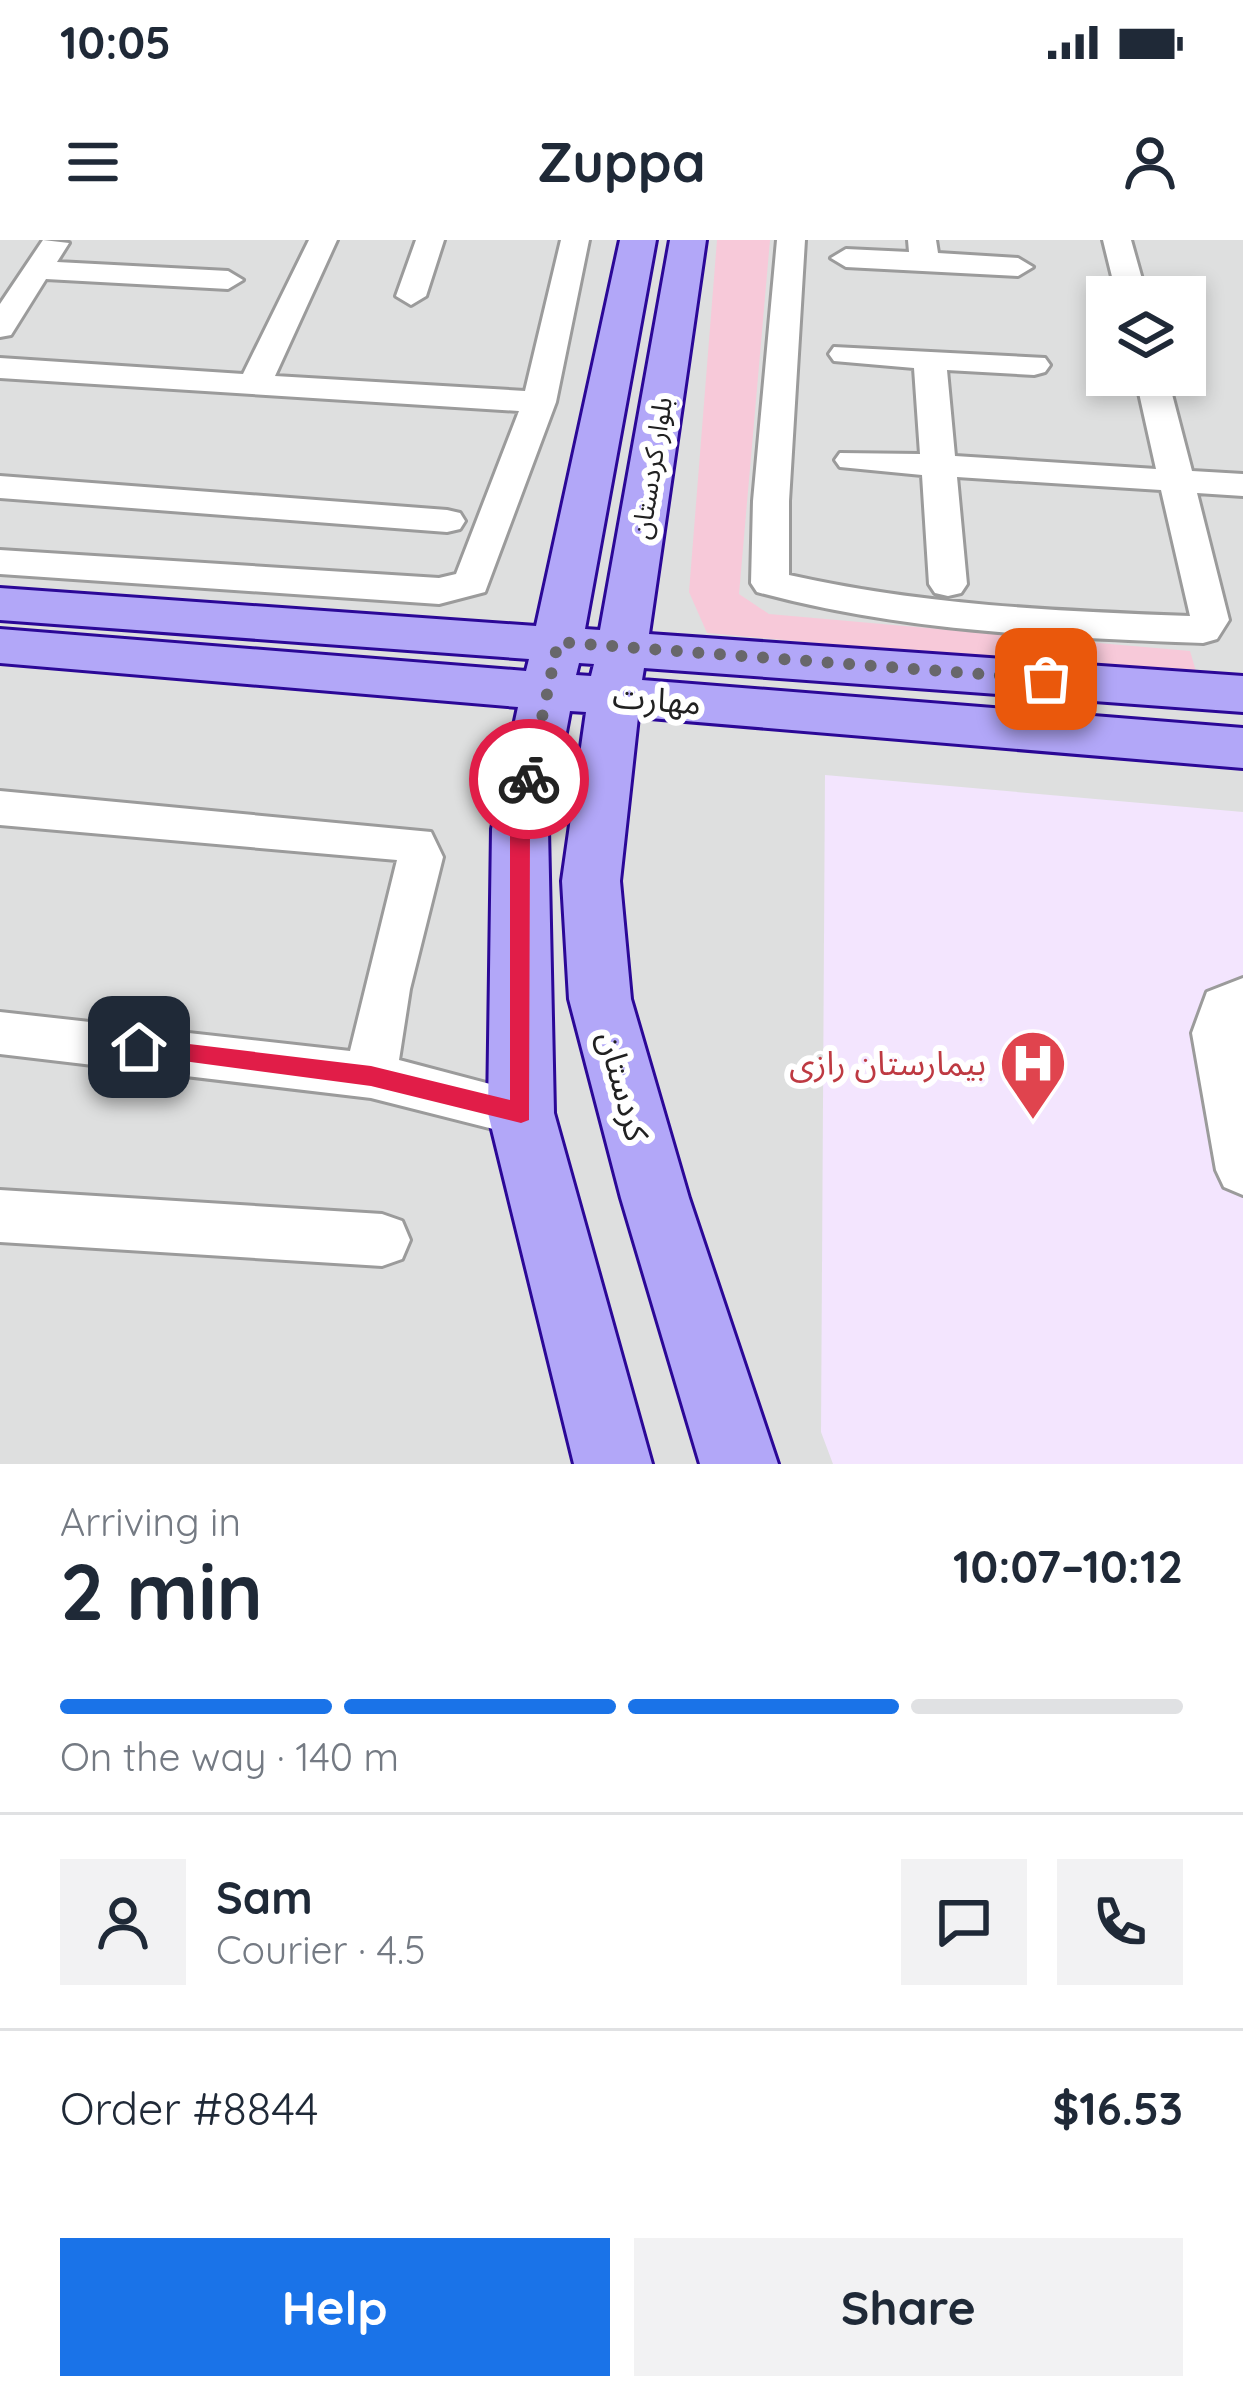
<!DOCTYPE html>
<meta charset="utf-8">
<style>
:root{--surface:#fff;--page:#f2f2f3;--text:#1f2937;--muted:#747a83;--line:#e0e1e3;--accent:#1a73e8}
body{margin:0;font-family:Quicksand,"Noto Sans Arabic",sans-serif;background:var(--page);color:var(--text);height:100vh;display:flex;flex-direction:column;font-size:45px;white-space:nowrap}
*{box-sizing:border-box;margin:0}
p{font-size:39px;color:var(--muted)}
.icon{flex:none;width:66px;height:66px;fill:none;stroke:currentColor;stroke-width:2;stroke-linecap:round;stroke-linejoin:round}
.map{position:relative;height:1224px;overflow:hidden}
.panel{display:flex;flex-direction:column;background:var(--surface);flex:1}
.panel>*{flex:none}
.controls{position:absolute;left:1086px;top:36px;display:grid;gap:24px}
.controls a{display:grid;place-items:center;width:120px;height:120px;border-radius:0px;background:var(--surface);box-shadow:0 6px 18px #0003;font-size:60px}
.pin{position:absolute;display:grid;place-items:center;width:102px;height:102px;color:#fff;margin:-51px;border-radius:24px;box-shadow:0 6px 18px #0006}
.courier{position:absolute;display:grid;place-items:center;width:120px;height:120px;margin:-60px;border:9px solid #e11d48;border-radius:50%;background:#fff;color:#222;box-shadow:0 3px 15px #0007}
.head em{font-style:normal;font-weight:700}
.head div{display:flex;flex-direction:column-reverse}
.head{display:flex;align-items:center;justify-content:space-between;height:204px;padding:0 60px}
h1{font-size:78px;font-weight:700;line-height:90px}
.bar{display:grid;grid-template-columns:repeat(4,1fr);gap:18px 12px;align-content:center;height:144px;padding:0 60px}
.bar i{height:15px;border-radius:9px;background:var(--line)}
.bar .selected{background:var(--accent)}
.bar p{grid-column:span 4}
.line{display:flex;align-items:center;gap:30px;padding:0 60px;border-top:3px solid var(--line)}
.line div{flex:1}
.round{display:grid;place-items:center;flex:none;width:126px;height:126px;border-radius:0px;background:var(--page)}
.cta{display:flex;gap:24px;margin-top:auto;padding:24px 60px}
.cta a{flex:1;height:138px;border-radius:0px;background:var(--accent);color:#fff;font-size:48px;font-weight:700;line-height:138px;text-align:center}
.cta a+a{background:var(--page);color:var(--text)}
.status{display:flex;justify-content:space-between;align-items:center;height:84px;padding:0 60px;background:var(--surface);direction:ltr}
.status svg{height:33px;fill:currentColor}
header{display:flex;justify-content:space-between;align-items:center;height:156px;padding:0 60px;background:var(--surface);font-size:54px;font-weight:700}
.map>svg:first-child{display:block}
.residential{fill:#dedfdf;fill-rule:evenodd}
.education{fill:#f3e5fe}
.park{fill:#f7c9d9}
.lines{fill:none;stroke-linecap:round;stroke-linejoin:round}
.minor-casing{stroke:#9b9b9b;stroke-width:6}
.major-casing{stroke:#2b0897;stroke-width:6}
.minor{fill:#fff;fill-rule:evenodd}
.major{fill:#b2a7f8;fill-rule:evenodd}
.route{fill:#e11d48}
.done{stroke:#68676a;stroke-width:12;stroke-dasharray:0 21.6}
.labels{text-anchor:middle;stroke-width:12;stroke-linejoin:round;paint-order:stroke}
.far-street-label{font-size:27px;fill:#212121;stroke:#fff}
.street-label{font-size:33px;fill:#212121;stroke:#fff}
.health-label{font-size:33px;fill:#be3a42;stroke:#fff;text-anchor:end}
</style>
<div class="status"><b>10:05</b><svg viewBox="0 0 49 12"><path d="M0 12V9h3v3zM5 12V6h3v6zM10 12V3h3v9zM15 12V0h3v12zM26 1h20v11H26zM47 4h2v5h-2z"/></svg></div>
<header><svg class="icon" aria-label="menu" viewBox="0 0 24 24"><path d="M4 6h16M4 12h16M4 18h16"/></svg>Zuppa<svg class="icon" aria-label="person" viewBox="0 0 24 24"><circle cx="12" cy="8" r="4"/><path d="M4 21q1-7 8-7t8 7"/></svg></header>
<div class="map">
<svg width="1243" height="1224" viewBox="0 0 1243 1224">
<rect width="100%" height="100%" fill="#ebe9f1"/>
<path class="residential" d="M0 0H1243V1224H0ZM1107 57H1185V135H1107Z"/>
<path class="education" d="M825 535 1243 572V1224H833L821 1192Z"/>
<path class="park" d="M717 0H770L739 354 769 374 1190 411 1198 438 707 393 689 352Z"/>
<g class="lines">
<defs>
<path id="minor" d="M43 0 69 3 57 22 228 31 243 40 228 49 46 39 11 95 0 97V64Z
M309 0H337L275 136 525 151 561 0H589L556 162 485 352 439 364 0 334V310L439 338 456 334 519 171 0 138V118L243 134Z
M416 0H444L426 56 411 65 396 56Z
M777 0H805L789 261V335C922 365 1054 371 1190 376L1161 250 957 237 967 344 961 353 948 356 935 353 929 344 922 235 840 227 835 220 840 213 920 214 914 128 834 121 829 114 834 107 1045 118 1050 125 1045 132 1034 135 947 130 955 216 1156 229 1135 135H1167L1192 231 1243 234V256L1197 253 1229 380 1217 399 1203 403C1051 397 904 392 757 352L751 343 753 261Z
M908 0H936L938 13 1018 18 1033 27 1018 36 846 27 831 18 846 9 909 12Z
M1103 0H1131L1147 57H1117Z
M0 236 447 270 460 273 465 281 460 289 447 292 0 258Z
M0 551 431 592 443 617 410 749 399 820 539 857 547 873 539 889 521 896 371 858 0 814V772L350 811 397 620 0 585Z
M1243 738V955L1224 947 1216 930 1192 793 1207 752Z
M0 950 382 974 402 981 410 1000 402 1019 382 1026 0 1002Z"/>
<path id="major" d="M620 0H656L585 389 600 390 670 0H706L649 394 1243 436V472L644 428 642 440 1243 488V528L638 477 620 641 631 759 689 958 778 1224H700L621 958 569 759 562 641 586 472 570 471 548 589 554 873 652 1224H574L488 873 492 589 518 467 0 423V389L526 431 529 419 0 380V348L536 386ZM579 423 594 424 591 436 576 435Z"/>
</defs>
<use href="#minor" class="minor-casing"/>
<use href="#major" class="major-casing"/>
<use href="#minor" class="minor"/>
<use href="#major" class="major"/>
</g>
<path class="route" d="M529 532 539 539 530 589 529 880 521 883 371 846 131 814 128 807 139 798 371 826 510 860V589L520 539Z"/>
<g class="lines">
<path class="done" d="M529 539 558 402 1046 439"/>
</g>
<defs>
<symbol id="hospital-pin" viewBox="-11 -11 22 30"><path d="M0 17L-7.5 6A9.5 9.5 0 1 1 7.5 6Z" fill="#e0444e" stroke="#fff"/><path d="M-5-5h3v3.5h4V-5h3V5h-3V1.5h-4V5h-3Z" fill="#fff"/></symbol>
</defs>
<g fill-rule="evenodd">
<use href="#hospital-pin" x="995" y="785" width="76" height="104"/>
</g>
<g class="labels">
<g class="far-street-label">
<text transform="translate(652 228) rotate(-81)" y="9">بلوار کردستان</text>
</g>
<g class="street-label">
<text transform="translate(657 459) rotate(5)" y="12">مهارت</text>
<text transform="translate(624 846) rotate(75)" y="12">کردستان</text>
</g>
<g class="health-label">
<text x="986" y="835">بیمارستان رازی</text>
</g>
</g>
</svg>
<div class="controls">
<a><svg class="icon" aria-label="layers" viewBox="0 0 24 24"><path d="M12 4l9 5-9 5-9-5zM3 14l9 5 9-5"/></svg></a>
</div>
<div class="pin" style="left:1046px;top:439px;background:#ea580c"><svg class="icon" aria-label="bag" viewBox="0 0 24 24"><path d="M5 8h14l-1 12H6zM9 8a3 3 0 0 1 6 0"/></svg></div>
<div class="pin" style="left:139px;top:807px;background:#1f2937"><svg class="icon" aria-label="home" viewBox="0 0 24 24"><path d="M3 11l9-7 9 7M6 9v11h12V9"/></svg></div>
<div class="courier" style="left:529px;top:539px"><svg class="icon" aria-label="bike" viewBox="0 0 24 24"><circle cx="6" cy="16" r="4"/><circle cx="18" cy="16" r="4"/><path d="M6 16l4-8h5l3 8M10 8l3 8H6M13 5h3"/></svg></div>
</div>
<section class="panel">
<div class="head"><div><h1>2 min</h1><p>Arriving in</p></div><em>10:07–10:12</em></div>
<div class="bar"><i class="selected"></i><i class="selected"></i><i class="selected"></i><i></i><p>On the way · 140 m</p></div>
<div class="line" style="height:216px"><a class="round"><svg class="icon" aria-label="person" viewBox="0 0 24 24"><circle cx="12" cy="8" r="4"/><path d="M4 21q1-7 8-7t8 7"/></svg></a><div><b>Sam</b><p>Courier · 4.5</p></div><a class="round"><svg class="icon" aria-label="chat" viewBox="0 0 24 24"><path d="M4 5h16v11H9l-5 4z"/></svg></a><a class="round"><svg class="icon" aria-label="phone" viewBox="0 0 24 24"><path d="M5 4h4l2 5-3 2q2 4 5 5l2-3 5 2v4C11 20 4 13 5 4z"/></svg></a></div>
<div class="line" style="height:156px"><div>Order #8844</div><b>$16.53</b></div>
<div class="cta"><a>Help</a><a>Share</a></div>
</section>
